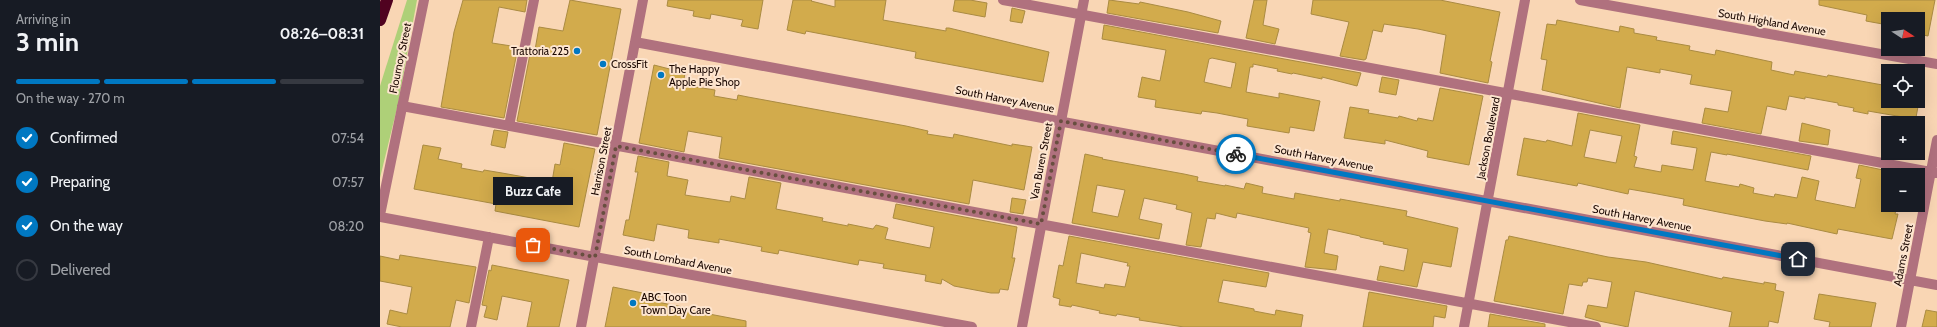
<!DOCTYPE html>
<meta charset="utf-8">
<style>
:root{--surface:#171b24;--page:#20242c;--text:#f1f3f6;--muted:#9ea1a6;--line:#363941;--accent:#0078c2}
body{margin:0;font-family:Cabin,sans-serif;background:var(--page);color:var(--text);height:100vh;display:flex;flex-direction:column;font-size:15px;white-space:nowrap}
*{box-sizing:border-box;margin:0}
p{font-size:13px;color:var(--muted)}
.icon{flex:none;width:22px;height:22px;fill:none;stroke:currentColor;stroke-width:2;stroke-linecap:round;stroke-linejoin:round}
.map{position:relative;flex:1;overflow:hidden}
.details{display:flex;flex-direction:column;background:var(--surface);width:380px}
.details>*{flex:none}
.needle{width:26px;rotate:102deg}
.buttons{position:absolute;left:1501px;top:12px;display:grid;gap:8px}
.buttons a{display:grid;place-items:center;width:44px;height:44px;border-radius:0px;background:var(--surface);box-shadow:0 4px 16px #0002;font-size:20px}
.pin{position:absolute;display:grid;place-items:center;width:34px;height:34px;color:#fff;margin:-17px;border-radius:8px;box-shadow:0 2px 6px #0006}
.courier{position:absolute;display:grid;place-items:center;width:40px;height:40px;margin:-20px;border:3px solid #0078c2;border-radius:50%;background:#fff;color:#222;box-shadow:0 1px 5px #0007}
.bubble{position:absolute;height:28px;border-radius:0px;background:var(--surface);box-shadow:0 4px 16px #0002;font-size:13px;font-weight:700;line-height:28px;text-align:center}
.overview em{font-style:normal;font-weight:700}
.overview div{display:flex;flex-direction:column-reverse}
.overview{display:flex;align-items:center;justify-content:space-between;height:68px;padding:0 16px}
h1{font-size:26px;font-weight:700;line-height:30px}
.bar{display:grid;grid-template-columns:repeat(4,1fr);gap:6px 4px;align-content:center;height:48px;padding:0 16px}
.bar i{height:5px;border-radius:3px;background:var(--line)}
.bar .selected{background:var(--accent)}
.bar p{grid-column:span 4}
ol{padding:0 16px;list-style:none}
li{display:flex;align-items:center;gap:12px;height:44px}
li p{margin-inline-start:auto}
li .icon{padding:4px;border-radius:50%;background:var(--accent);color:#fff;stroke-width:4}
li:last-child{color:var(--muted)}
li i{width:22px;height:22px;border:2px solid var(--line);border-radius:50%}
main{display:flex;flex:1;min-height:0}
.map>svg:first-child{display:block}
.green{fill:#aed078}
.building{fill:#d2ab4c;stroke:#aa8b42;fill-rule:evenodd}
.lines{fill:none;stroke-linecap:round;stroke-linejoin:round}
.minor{stroke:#b0717e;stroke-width:10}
.highway{stroke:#500220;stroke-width:12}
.done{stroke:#684f3f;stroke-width:4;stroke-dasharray:0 7.2}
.route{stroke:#0078c2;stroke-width:5}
.poi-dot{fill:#0078c2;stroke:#fde5cf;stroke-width:1.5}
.labels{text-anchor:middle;stroke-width:4;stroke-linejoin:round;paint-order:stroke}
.street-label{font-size:11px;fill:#1a0700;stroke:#fde5cf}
.poi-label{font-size:11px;fill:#1a0700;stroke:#fde5cf;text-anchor:start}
</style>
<main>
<section class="details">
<div class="overview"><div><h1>3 min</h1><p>Arriving in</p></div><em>08:26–08:31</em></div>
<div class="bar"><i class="selected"></i><i class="selected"></i><i class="selected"></i><i></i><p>On the way · 270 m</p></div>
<ol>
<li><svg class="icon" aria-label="check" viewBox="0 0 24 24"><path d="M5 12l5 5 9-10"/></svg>Confirmed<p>07:54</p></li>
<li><svg class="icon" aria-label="check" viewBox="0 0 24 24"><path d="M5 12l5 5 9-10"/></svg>Preparing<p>07:57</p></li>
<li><svg class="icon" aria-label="check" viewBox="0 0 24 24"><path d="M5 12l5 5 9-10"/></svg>On the way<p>08:20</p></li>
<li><i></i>Delivered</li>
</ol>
</section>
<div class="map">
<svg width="1557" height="327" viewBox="0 0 1557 327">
<rect width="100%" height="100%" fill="#f9d6b4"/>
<path class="green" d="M27 0H37L18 104 0 178V86Z"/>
<path class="building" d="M83 0H147L145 12 119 7 112 43 138 47 124 118 61 107 74 32Z
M190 0 241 9 217 135 137 121 151 49 155 50 159 27 183 31Z
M288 0H383L378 29 361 26 363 20 331 14 330 19 313 16 314 11 287 6Z
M413 0H432L431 1 455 7V0H506L503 20 566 31V28H569L669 52 663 82 535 58 536 52 426 31 425 34 407 30Z
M575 0H590L607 3 605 17 573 11Z
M729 0 759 4 760 2 808 12 841 21 838 33 727 13Z
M874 0H887L883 25 899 29 895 44 866 38Z
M933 0H1060L1120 12 1110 61 1112 62 1108 83 1060 73 1066 35 1038 29 1004 24 1002 32 993 30 986 59 984 60 960 56 969 22 931 14Z
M1439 0H1555L1548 36 1538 34V19H1508V25L1486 21 1487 15 1439 5Z
M632 8 645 11 642 23 630 21Z
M1177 20 1239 32 1240 26 1254 29V33L1277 37 1276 40 1310 46 1309 50 1335 55 1336 50 1392 62 1391 70 1414 75 1415 71 1447 77 1448 75 1508 86V101H1539L1535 123H1521L1523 117 1488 111V114L1473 111 1474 108 1458 105V103L1425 97V99L1409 96 1406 110 1387 106 1381 134 1322 123 1325 108 1348 112 1352 91 1310 84 1312 75 1280 69V73L1247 67 1240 108 1162 90 1167 60 1161 59 1167 24 1176 25Z
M724 25 899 58 981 73 977 86 942 77V79L913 73 912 74 897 71 898 69 873 64V67H870L866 92 899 98V93L940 101 934 131 910 127 909 133 867 126 868 119 837 113 822 111 821 114 775 107 776 100 758 97 762 77 780 81 786 50 722 39ZM832 58 856 63 851 88 824 82 829 59Z
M274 65 305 73 303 85 335 90 334 96 357 100 358 95 368 97 526 126 548 131 547 134 573 138 574 134 632 146V144L652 147 644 190 593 180 589 204 339 158 342 137 308 131 304 152 259 143Z
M1002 77 1019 80 1016 95 999 92Z
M1060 88 1103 96 1089 165 1047 157 1048 151 1005 140V144L964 138 970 107 989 110 988 113 1018 118 1019 116 1037 121 1038 118 1053 121Z
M1198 113 1260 125 1254 156 1257 157 1254 167 1281 172 1282 165 1313 170 1317 148 1291 144 1293 131 1431 156 1428 170 1347 154V155L1331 152 1325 181 1359 187 1360 184 1374 188 1373 193 1394 197 1395 194 1417 198 1422 177 1439 181 1435 200 1475 208 1481 179 1476 178 1479 165 1508 171V205H1517L1515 214H1518L1512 239 1458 229 1457 234 1407 223V224L1385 221 1338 212 1303 205 1304 199 1272 193 1249 189 1248 194 1198 183 1197 186 1137 175 1144 138 1166 142 1167 140 1192 146ZM1210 130 1242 136 1236 163 1204 157Z
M1422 123 1450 130 1448 145 1419 141Z
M114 130 128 132 125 148 111 145Z
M184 143 215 149 199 227 115 211 116 204 34 189 43 145 61 148 58 159 82 164 81 168 103 172 104 170 122 173 172 182 175 164 180 165Z
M705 154 723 158 722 159 804 174 818 177 817 181 845 186V185L864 189 866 183 883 187 882 193 914 199 915 193 960 201V199L1027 211 1026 216 1078 228 1071 267 1043 262 1037 287 997 280 1000 266 1024 271 1028 249 1003 244 1004 242 980 237V236L948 229 944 253 958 256 956 270 925 267 931 233 928 232 929 228 857 213 856 218 836 213 835 219 827 218 821 247 806 245 812 213 796 209 797 205 764 198 759 219 782 224 779 239 692 223ZM717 185 745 190 738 217 712 212Z
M258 156 289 162 287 176 308 180 305 195 350 202 351 196 365 199 369 177 401 183 396 209 443 218 442 221 468 226V224L493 229 496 225 508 228 505 239 550 248 554 227 513 218 516 204 637 227 632 258H635L628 290 620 289 619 293H611L574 286 562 279 561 284 545 281 546 275 503 268 504 264 479 260 478 265 399 250 398 254 381 251 382 247 339 239V243L308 238 309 230 277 224 274 241 243 235 246 220H249L258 172H255Z
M632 198 646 200 643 214 630 212Z
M689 236 889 273 886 287 843 280 838 302 874 309V311L895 315 896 310 923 315 921 327H804L759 320 760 318 737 314 736 316 719 313 720 311 692 305 691 307 679 305 680 299 673 297 679 265 683 266ZM701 253 748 263 747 266H750L745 287 725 284 724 288 696 283Z
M1129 236 1228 257 1266 262 1342 279 1343 277 1384 284V282L1396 284 1395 290 1404 292 1398 323 1389 321 1388 327H1349L1352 312 1255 291 1248 327 1219 321 1205 317 1208 305 1227 308 1232 282 1208 278 1207 282H1203L1202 286 1189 284 1183 314 1114 301 1126 240H1128Z
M20 255 96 267 89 303 76 300 70 327H22L7 324 10 310 27 314 32 287 0 281V256L19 260Z
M112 265 189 280 179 327H147L152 302 122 296 117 320 104 317 107 306 102 305 109 270 111 271Z
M233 287 278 296 277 302 308 308V310L366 321V327H225Z
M989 292 1067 306 1065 318 1054 316 1053 327H983Z
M1439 294 1496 303 1491 327H1449L1450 322 1434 319Z
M1546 310 1557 312V327H1542Z
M1110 314 1165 324V327H1108Z"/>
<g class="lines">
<path class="minor" d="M623 0 1557 173
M1200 0 1557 64
M255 42 1557 285
M22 106 1216 327
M129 126 154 0
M0 215 44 0
M0 217 592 327
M91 327 109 237
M201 327 263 0
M642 327 704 0
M1084 327 1145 0
M1521 327 1557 140"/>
<path class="highway" d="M0 20 7 0"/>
</g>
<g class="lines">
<path class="done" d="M153 245 215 257 236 146 661 224 681 121 856 154"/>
<path class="route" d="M856 154 1418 259"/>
</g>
<g class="poi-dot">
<circle cx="197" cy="51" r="4"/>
<circle cx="223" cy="64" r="4"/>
<circle cx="281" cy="75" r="4"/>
<circle cx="253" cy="303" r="4"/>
</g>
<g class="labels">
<g class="street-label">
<text transform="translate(1392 22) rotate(10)" y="4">South Highland Avenue</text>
<text transform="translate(20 58) rotate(-78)" y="4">Flournoy Street</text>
<text transform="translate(625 99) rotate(11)" y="4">South Harvey Avenue</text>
<text transform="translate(1108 138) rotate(-79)" y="4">Jackson Boulevard</text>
<text transform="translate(944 158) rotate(11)" y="4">South Harvey Avenue</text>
<text transform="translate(221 161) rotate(-79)" y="4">Harrison Street</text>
<text transform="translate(661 161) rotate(-79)" y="4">Van Buren Street</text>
<text transform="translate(1262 218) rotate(11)" y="4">South Harvey Avenue</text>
<text transform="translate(1523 255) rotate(-79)" y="4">Adams Street</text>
<text transform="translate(298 260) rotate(11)" y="4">South Lombard Avenue</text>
</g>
<g class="poi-label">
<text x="189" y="55" text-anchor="end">Trattoria 225</text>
<text x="231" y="68">CrossFit</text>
<text x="289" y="73">The Happy<tspan x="289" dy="13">Apple Pie Shop</tspan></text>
<text x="261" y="301">ABC Toon<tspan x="261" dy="13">Town Day Care</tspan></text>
</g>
</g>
</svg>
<div class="buttons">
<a><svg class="needle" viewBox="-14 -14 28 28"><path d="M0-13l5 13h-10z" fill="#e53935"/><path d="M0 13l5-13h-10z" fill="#9ea1a6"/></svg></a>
<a><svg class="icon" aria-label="locate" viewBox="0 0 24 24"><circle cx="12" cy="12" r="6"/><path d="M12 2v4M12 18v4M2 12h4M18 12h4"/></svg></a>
<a>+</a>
<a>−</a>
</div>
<div class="pin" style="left:153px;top:245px;background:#ea580c"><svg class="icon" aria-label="bag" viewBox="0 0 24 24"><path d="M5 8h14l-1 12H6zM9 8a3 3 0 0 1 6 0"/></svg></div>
<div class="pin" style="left:1418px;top:259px;background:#1f2937"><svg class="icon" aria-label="home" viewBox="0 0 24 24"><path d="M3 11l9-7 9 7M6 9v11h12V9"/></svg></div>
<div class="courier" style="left:856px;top:154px"><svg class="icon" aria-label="bike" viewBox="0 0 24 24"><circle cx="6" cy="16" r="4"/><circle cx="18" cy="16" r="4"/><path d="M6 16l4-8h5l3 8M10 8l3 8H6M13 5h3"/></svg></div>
<div class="bubble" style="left:113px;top:177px;width:80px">Buzz Cafe</div>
</div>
</main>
